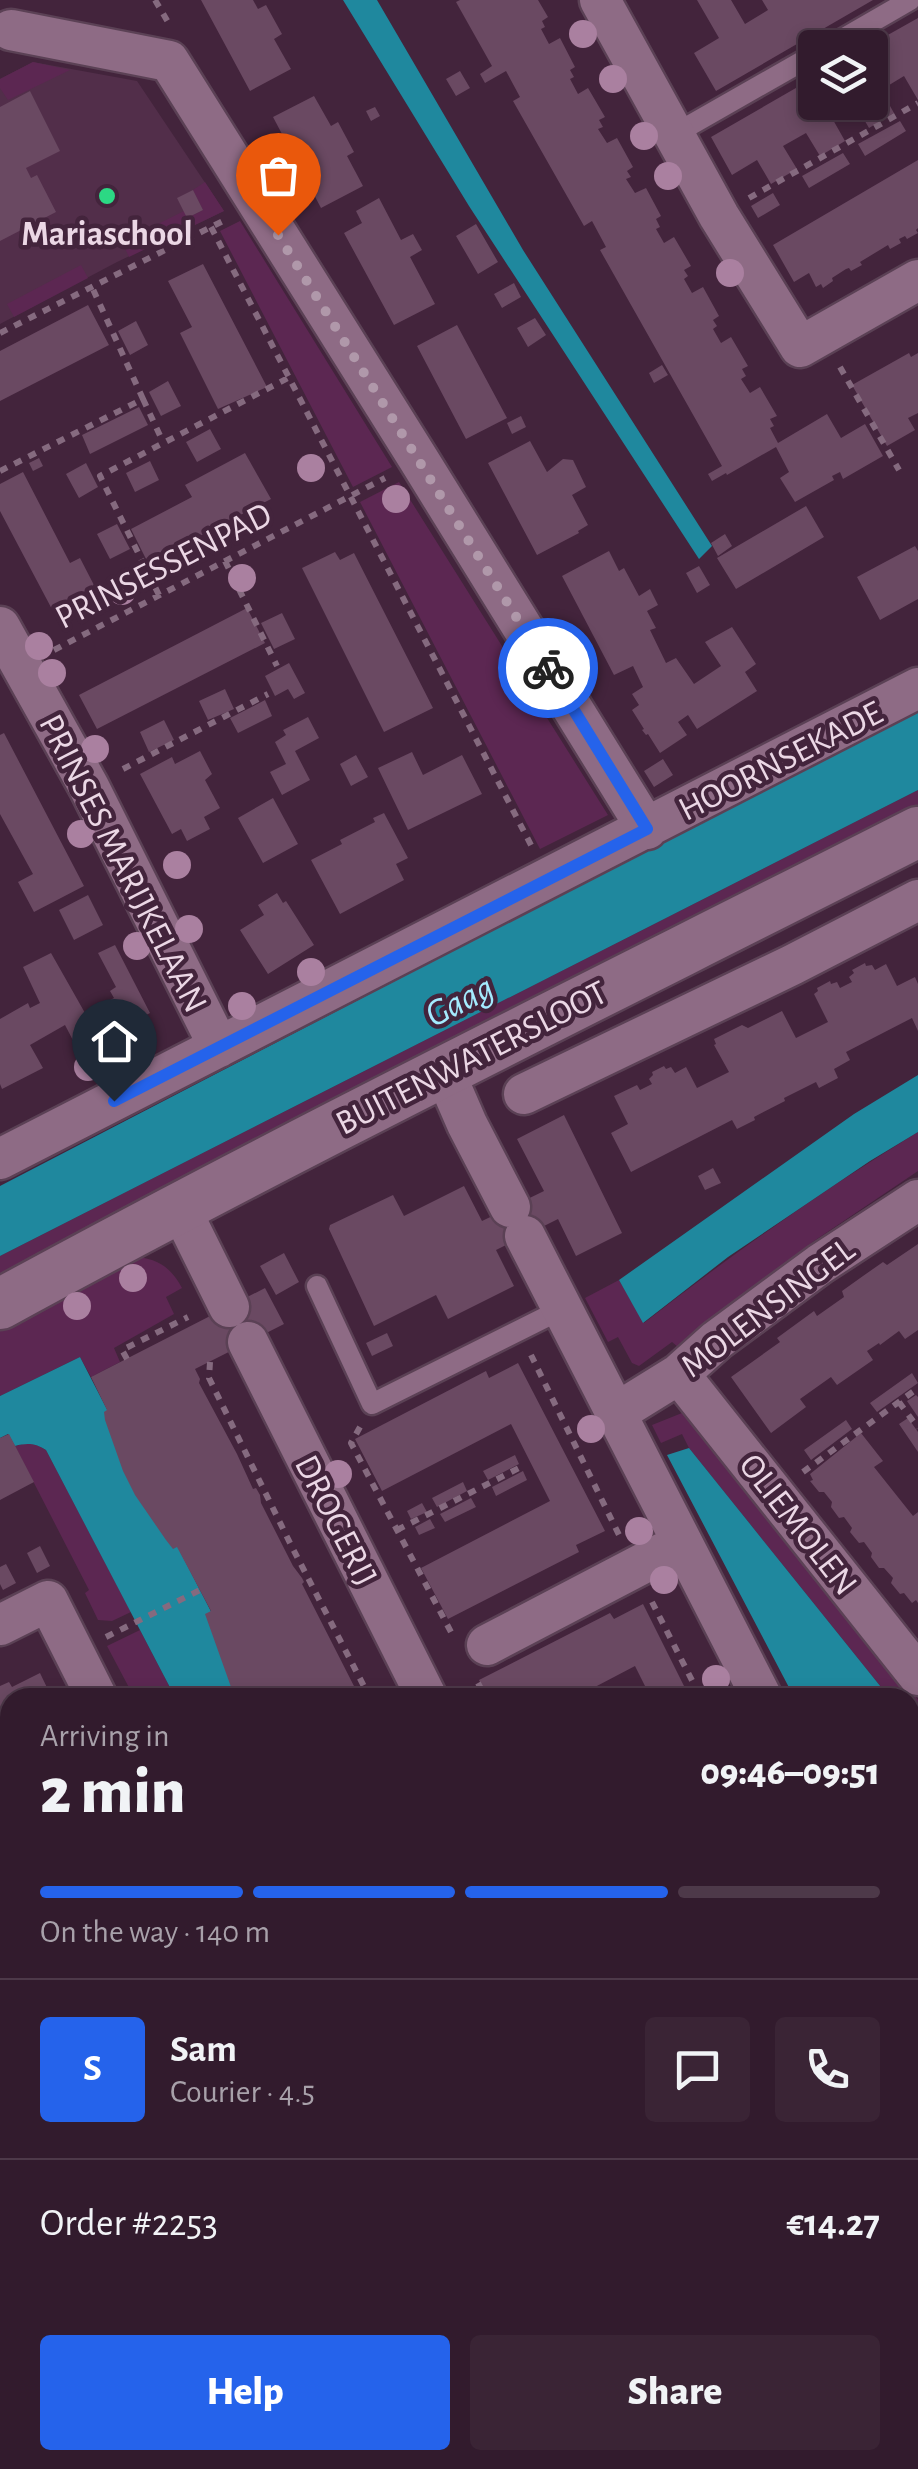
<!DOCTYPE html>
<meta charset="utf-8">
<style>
:root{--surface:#321b2d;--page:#3a2435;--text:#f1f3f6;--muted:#a8a1aa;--line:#4d3949;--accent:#2563eb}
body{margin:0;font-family:"Alegreya Sans",sans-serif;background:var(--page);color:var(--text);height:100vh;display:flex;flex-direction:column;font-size:38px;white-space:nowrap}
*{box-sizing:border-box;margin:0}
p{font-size:32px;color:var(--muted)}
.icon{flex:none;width:55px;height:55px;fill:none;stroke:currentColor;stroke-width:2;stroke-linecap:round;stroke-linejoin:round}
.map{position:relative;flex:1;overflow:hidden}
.panel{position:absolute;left:0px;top:1688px;width:920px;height:782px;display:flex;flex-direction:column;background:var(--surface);border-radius:30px 30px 0 0;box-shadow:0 5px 15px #0003,0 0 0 2px var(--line)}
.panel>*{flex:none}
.controls{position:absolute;left:798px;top:30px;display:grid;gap:20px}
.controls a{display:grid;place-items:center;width:90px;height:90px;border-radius:10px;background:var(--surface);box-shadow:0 5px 15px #0003,0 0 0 2px var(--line);font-size:50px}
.pin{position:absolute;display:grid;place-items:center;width:85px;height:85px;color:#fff;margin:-102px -42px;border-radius:50% 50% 50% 0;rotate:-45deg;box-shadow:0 0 10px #0007}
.pin .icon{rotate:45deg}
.courier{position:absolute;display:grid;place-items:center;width:100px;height:100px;margin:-50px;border:8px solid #2563eb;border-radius:50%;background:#fff;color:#222;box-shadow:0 2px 12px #0007}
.head em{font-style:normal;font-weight:800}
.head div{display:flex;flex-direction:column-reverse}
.head{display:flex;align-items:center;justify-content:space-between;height:170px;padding:0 40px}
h1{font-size:65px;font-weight:800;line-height:75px}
.bar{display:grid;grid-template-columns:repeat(4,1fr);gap:15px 10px;align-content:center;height:120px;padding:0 40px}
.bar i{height:12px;border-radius:8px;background:var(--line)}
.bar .current{background:var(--accent)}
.bar p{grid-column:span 4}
.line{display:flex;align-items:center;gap:25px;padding:0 40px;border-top:2px solid var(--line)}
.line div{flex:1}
.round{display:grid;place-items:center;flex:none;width:105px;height:105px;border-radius:10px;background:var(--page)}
.action{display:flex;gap:20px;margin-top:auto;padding:20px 40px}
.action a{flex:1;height:115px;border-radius:10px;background:var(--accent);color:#fff;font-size:40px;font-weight:800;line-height:115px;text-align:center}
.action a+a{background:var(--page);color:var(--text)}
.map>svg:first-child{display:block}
.built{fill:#522e4a}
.green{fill:#5c2752}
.water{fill:#1f889e}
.building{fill:#6a4962}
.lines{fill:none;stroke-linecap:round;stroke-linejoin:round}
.service-casing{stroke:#5b4155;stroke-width:25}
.minor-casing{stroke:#5b4155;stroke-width:45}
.tertiary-casing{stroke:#5b4155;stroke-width:55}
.path{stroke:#856a7f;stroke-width:6;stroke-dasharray:8 8;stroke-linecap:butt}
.service{stroke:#8e6b85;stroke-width:20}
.minor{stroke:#8e6b85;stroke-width:40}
.tertiary{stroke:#8e6b85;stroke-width:50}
.tree{fill:#aa80a0}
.done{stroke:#b098aa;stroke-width:10;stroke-dasharray:0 18}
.route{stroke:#2563eb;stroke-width:12}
.poi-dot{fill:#2cd884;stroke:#43243c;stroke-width:4}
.labels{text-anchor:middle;stroke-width:9;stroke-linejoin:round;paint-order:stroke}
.poi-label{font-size:35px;font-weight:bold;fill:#ebd7e5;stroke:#43243c}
.street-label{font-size:35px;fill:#ebd7e5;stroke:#43243c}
.water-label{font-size:38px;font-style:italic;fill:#a4ebfe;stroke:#43243c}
</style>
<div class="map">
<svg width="918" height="2469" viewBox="0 0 918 2469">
<rect width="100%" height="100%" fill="#43243c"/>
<path class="built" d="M33 62 137 81 224 211 117 262 0 324V79Z"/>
<path class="green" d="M33 62 70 70 8 100 0 88V79Z
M205 182 224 211 129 257 122 242 184 211 188 218 203 210 193 190Z
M240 221 392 467 353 487 220 231Z
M81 265 88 278 14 317 7 304Z
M399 482 608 815 540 849 360 502Z
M918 790V807L0 1275V1256Z
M918 1132V1171L814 1241 678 1347 672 1342 639 1366 632 1363 618 1337 608 1342 585 1298 619 1280 644 1323C732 1254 823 1190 918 1132Z
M138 1257C160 1260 171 1268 182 1288L166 1297 174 1314 114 1348 120 1362 91 1377 80 1357 0 1396V1329Z
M692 1409 918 1700V1734L910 1724V1698L889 1697 689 1448 682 1434 661 1443 652 1425Z
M27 1443 37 1445 46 1450 131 1612 112 1621 98 1620 85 1593 89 1590 15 1446Z
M140 1630 175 1697H134L107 1646Z
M10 2117V2156L0 2162V2122Z
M5 2189 10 2196V2228L0 2234V2192Z
M910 2452 916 2469H860V2460H910Z
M267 2460H341V2469H269Z"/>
<path class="water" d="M343 0H377L523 250 712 546 699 559 469 206Z
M918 709V790L0 1256V1186Z
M918 1075V1132L870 1161 728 1257 643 1323 619 1280 854 1114Z
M80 1357 255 1697H175L46 1450C35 1443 27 1443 15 1446L8 1434 0 1438V1396Z
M689 1448 889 1697H794L667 1455Z
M910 1724 918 1734V1934L910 1919Z
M918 2341V2469H916L910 2452V2347Z
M341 2460H507L502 2469H341Z"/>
<path class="building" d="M201 0H253L258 9 266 5 282 34 274 39 291 69 250 91Z
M460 0H538L548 17 542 21 545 27 541 29 549 44 560 38 575 67 570 70 574 77 570 79 578 94 588 88 605 117 599 120 603 127 598 129 607 143 617 138 633 167 627 171 631 177 626 179 635 193 646 188 661 216 656 219 660 227 656 229 664 243 674 237 691 266 684 270 688 276 684 279 692 293 703 287 719 316 713 320 717 326 713 329 721 343 731 337 748 366 742 369 746 376 741 379 750 393 760 387 777 416 770 419 774 426 770 428 778 443 827 414 841 438 865 424 883 456 843 479 840 472 832 476 834 480 795 502 780 478 789 472 776 447 727 475 726 473 712 481 708 474 722 466 600 250 606 247 592 221 584 226 513 101 520 97 506 71 485 83 480 74 492 66 456 2Z
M697 0H731L745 24 768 10 762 0H873L716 91 694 53 719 38Z
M918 18V100L904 76 881 90 894 113 869 128 855 104 832 118 845 141 820 156 806 133 783 146 797 169 771 184 757 160 732 175 711 137 815 77V102H870V45Z
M460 71 470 88 456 96 446 79Z
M30 91 60 151 26 168 31 178 37 175 56 212 0 241V107Z
M314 96 331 126 338 122 354 152 347 156 363 186 321 208 273 117Z
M375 107 380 116 371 121 366 111Z
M900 121 906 131 865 156 858 144Z
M843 153 850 164 809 188 802 176Z
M918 160V228L916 230 918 233 907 239 905 236 899 239 901 243 890 249 888 245 860 262 862 265 851 271 849 268 846 269 832 278 833 281 823 288 821 284 816 287 809 273 794 282 773 245Z
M193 190 203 210 187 218 177 198Z
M773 193 780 205 758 218 751 206Z
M379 198 401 240 413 234 422 250 410 257 435 304 394 325 344 233 362 223 356 211Z
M476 224 498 262 478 274 456 236Z
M203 264 267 387 218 409 180 333 192 327 168 281Z
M514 283 521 297 502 308 494 294Z
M88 305 109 345 0 401V351Z
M535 318 546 335 528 347 517 328Z
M136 321 148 345 130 355 118 331Z
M457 325 507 418 466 439 417 346Z
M909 353 911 357 918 353V413L908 418 915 430 887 446 852 385Z
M662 365 668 375 654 383 649 373Z
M168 381 181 406 161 416 149 392Z
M139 407 148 425 90 454 82 435Z
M521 416 526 427 512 434 507 423Z
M210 429 221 449 197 462 186 442Z
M530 441 547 472 563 459 573 460 586 487 572 495 588 525 578 531 579 533 537 555 488 463Z
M245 453 271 499 148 563 131 529 192 497 185 485Z
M39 458 43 466 33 471 29 463Z
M150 461 159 480 135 492 126 473Z
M86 463 98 487 79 498 66 474Z
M23 472 70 563 80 558 96 589 54 613 0 511V484Z
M806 506 824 537 736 589 717 558Z
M117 524 130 549 110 559 97 534Z
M725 534 732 546 718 556 711 543Z
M915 546 918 551V599L880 620 857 577Z
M609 551 619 571 624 568 639 596 650 589 658 605 647 611 656 628 650 630 666 663 676 658 694 684 721 666 705 642 732 627 756 664 745 672 757 691 697 729 688 715 678 722 687 735 660 753 648 734 646 735 642 730 644 729 632 710 639 705 632 694 643 687 633 666 614 675 562 576Z
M335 552 340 560 354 553 433 708 384 732 302 568Z
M699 566 710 585 697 593 686 573Z
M247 608 265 643 97 729 79 695Z
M282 613 295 639 274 649 261 623Z
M289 663 305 693 294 699 288 689 275 696 265 676Z
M225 689 234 709 208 720 199 701Z
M265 700 272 716 238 733 230 718Z
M308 717 319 738 295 751 310 780 282 795 270 772 286 764 275 742 286 735 283 730Z
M164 720 174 740 149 752 140 732Z
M4 733 84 886 34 912 18 882 33 874 0 814V735Z
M200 751 212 774 205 780 220 808 204 817 210 829 187 841 181 829 172 834 140 774 172 757 175 764Z
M412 752 423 775 462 755 482 794 408 830 378 768Z
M356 755 368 777 351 786 340 764Z
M663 759 673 775 654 787 644 771Z
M273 798 298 844 263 863 238 818Z
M384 813 408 858 396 864 404 880 340 914 311 860 342 844 340 840 375 822 373 818Z
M277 893 283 903 286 901 314 945 268 974 240 930 264 915 258 905Z
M88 895 103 925 74 940 59 910Z
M115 945 150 1013 78 1050 65 1025 30 1045 43 1068 2 1089 0 1084V1019L28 1003 30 1008 40 1003 23 967 51 953 85 1013 114 998 110 991 116 987 98 953Z
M865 963 866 966 872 965 875 970 886 964 897 986 915 977 918 984V1031L912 1018 846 1052 850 1060 834 1069 838 1078 819 1088 816 1082 784 1098 785 1101 754 1117 755 1120 737 1129 732 1120 631 1172 611 1133 628 1124 614 1096 637 1085 640 1090 652 1084 649 1079 653 1075 652 1072 664 1066 666 1069 671 1067 675 1073 686 1067 697 1088 729 1072 714 1045 716 1044 714 1039 742 1025 748 1028 782 1011 796 1038 828 1022 814 994 818 991 817 988 830 981 831 984 837 982 840 988 852 982 849 977 854 973 852 970Z
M564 1115 622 1233 576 1256 558 1219 496 1250 514 1286 448 1319 436 1295 374 1326 329 1229 330 1225 393 1195 404 1216 464 1186 482 1221 544 1191 517 1139Z
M713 1168 721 1183 705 1190 698 1176Z
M918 1244V1330L905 1339 899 1331 880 1345 879 1343 867 1351 873 1360 837 1385 831 1377 800 1399 806 1407 771 1433 731 1377 780 1342 777 1338 814 1311 817 1316 844 1297 842 1291 863 1276 883 1262 887 1265Z
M284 1253 299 1282 276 1295 260 1266Z
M265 1288 284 1324 195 1369 200 1379 199 1383 237 1454 253 1489 256 1488 260 1495 261 1503 293 1566 302 1578 304 1582 302 1584 356 1690 360 1691 362 1698H239L231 1687 205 1614 211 1611 177 1547 173 1549 166 1540 135 1495 123 1471 105 1420 104 1412 107 1410 91 1377Z
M387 1333 393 1346 372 1356 366 1343Z
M518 1363 605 1531 576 1545 579 1552 448 1619 421 1568 550 1501 511 1424 382 1491 355 1439 486 1371 489 1378Z
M912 1373 918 1383 877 1412 870 1403Z
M916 1395 918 1397V1417L907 1401Z
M908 1418 918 1432V1452L899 1424Z
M846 1420 852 1429 811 1460 804 1450Z
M861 1433 883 1461 874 1467 913 1516 918 1512V1603L916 1600 912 1603 904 1593 900 1594 891 1583 893 1578 884 1568H879L871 1557 872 1553 864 1542 859 1543 850 1532 852 1528 844 1517 839 1518 831 1507 832 1502 824 1492H819L810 1481 813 1480 810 1474Z
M9 1434 34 1482 0 1500V1438Z
M515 1455 519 1464 488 1480 483 1471Z
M523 1471 527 1480 496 1496 492 1487Z
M463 1482 467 1491 437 1507 432 1498Z
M471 1498 476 1507 445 1522 440 1514Z
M422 1503 427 1512 411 1519 407 1511Z
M430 1519 435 1528 419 1535 415 1527Z
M40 1546 50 1566 37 1573 27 1553Z
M6 1564 16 1583 3 1590 0 1584V1567Z
M643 1604 690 1698H651L635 1666 574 1698H488L479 1680 610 1613 614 1619Z
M40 1673 52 1698H10V1758L0 1763V1686L9 1682 12 1687Z
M7 1861 10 1866V1886L0 1892V1866Z
M9 1931 10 1955 0 1960V1936Z
M0 2064 10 2084V2117L0 2122Z
M910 2124 918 2139V2215L910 2199Z
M918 2227V2293L910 2297V2231Z
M6 2353 7 2358 10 2357V2422L0 2426V2355Z
M39 2460H63L66 2469H36L34 2462Z
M139 2460H200L203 2469H132L130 2463Z
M507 2460H706L703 2469H503Z"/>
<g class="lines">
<defs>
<path id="service" d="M827 48 910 0
M673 135 815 54
M317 1286 372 1404 562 1309"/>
<path id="minor" d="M600 0 719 216 800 347 918 280
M11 30 169 61 419 460 647 829
M0 627 89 787 219 1047
M444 1071 467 1124 510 1207
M524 1094 792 965 918 900
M0 1159 918 688
M179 1206 229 1307
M525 1236 762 1698
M248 1342 427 1698
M679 1374 918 1675
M616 1413 679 1374 717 1340 820 1264 918 1200
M0 1625 48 1601 97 1698
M487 1645 682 1543
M910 1979 918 1994
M910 2034 918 2030
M0 2288 10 2285
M910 2317 918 2313
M254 2460 257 2469
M841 2460 846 2469
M760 2469 763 2460"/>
<path id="tertiary" d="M0 1304C302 1139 611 988 918 832"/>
</defs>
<use href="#service" class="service-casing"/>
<use href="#minor" class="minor-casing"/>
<use href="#tertiary" class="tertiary-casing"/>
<path class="path" d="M155 0 168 22
M749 198 918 103
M211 227 532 847
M0 333 227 219
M840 367 899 470
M143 399 163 442
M0 471 143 399 92 287
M225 561 277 666
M159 595 100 476 288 378
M54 650 385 478
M123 769 268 694
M531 1355 620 1537
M127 1359 122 1350 188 1317
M210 1362 209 1378 291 1545 370 1698
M899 1402 918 1428
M360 1427 351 1443 451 1632
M803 1472 918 1388
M397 1530 523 1466
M652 1602 701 1698
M106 1637 200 1590
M478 1683 486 1698
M910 1767 918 1763
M0 1837 10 1832
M0 1905 10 1924
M910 2105 918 2120
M0 2172 10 2166
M100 2469 129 2460"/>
<use href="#service" class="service"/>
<use href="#minor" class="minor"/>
<use href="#tertiary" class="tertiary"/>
</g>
<g class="tree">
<circle cx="583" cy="34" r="14"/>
<circle cx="613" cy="79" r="14"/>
<circle cx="644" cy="136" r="14"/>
<circle cx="668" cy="176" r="14"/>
<circle cx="730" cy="273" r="14"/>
<circle cx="311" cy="468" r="14"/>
<circle cx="396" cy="499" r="14"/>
<circle cx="242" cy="578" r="14"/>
<circle cx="122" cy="591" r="14"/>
<circle cx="39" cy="646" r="14"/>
<circle cx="52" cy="673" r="14"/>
<circle cx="95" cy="749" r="14"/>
<circle cx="81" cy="834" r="14"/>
<circle cx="177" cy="865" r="14"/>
<circle cx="189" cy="929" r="14"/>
<circle cx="137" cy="946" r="14"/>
<circle cx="311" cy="972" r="14"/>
<circle cx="242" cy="1006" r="14"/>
<circle cx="88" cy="1067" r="14"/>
<circle cx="133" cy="1278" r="14"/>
<circle cx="77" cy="1306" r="14"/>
<circle cx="591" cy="1429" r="14"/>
<circle cx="338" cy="1474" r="14"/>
<circle cx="639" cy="1531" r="14"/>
<circle cx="664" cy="1580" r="14"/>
<circle cx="716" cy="1679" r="14"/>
</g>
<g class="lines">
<path class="done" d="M278 235 548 668"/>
<path class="route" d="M114 1101 647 829 548 668"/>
</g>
<circle class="poi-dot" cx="107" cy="196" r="10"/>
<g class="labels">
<g class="poi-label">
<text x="107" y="245">Mariaschool</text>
</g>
<g class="street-label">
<text transform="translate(163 565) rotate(-27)" y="12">PRINSESSENPAD</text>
<text transform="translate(780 760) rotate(-27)" y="12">HOORNSEKADE</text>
<text transform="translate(124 863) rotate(63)" y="12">PRINSES MARIJKELAAN</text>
<text transform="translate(471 1057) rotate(-27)" y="12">BUITENWATERSLOOT</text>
<text transform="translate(767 1307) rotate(-37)" y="12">MOLENSINGEL</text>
<text transform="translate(337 1520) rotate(63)" y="12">DROGERIJ</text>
<text transform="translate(799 1524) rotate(52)" y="12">OLIEMOLEN</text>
</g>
<g class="water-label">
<text transform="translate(459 1000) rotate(-27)" y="13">Gaag</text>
</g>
</g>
</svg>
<div class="controls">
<a><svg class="icon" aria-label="layers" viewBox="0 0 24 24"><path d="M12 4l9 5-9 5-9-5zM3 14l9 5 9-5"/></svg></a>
</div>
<div class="pin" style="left:278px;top:235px;background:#ea580c"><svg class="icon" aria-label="bag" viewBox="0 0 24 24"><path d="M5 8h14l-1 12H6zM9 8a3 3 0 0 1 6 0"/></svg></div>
<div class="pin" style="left:114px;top:1101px;background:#1f2937"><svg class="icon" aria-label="home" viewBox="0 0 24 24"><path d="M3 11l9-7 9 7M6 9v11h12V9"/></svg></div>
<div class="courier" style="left:548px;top:668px"><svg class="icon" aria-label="bike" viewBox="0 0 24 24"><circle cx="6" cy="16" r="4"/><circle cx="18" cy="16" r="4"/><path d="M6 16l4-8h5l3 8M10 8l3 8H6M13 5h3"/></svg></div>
<section class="panel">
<div class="head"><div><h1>2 min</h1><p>Arriving in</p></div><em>09:46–09:51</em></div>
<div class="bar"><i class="current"></i><i class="current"></i><i class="current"></i><i></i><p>On the way · 140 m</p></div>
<div class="line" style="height:180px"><b class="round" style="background:var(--accent);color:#fff">S</b><div><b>Sam</b><p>Courier · 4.5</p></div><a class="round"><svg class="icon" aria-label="chat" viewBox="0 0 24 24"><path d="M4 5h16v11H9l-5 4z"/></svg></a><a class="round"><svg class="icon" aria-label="phone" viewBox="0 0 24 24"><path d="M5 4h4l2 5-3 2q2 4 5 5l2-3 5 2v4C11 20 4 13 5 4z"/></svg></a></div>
<div class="line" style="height:130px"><div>Order #2253</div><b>€14.27</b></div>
<div class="action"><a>Help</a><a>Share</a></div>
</section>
</div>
